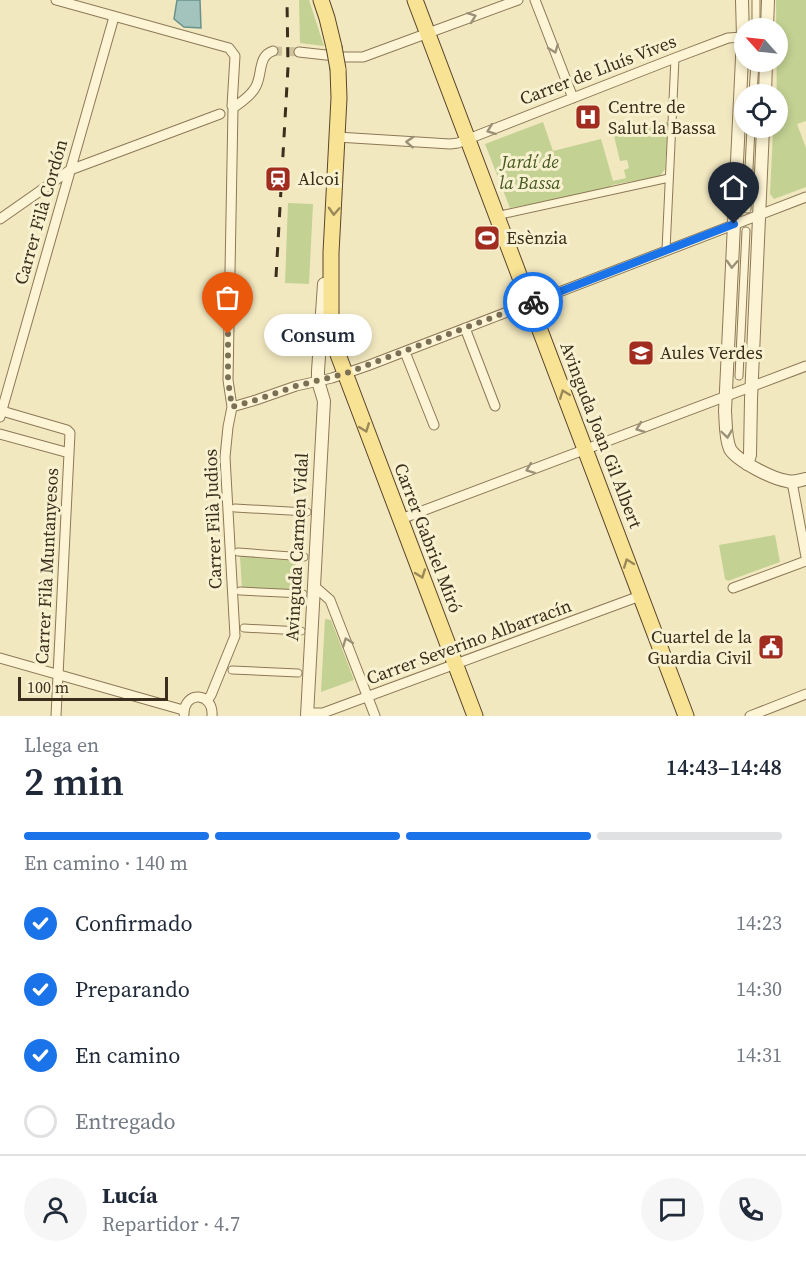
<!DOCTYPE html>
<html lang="es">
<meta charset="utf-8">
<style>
:root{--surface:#fff;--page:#f6f6f7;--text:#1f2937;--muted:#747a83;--line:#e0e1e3;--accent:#1a73e8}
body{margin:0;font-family:"Source Serif 4",serif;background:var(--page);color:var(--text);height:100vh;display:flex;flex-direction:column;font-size:22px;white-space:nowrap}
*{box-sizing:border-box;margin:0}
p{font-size:20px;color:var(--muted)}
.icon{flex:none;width:33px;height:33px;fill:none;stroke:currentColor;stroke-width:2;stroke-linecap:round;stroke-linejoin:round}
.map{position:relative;height:716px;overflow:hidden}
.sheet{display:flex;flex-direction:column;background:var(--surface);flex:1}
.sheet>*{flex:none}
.needle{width:39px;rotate:297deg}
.fabs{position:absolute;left:734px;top:18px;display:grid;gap:12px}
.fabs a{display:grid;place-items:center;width:54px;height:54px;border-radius:50%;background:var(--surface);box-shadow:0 3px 9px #0003;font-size:30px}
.scale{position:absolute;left:18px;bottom:15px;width:150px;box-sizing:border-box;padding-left:6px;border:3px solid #3b2e1c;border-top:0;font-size:16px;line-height:21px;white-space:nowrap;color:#3b2e1c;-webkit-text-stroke:4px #f8f1d0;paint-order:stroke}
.pin{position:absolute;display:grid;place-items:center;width:51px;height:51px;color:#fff;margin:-62px -26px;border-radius:50% 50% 50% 0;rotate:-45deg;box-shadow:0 0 6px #0007}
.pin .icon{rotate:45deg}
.courier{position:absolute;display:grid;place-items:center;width:60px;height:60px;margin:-30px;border:4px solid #1a73e8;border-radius:50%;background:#fff;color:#222;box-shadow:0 2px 8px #0007}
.bubble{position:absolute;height:42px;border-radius:21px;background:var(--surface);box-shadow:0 3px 9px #0003;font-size:20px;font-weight:600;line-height:42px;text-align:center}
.head em{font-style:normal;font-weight:600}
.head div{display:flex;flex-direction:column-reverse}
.head{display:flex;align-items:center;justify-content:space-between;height:102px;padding:0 24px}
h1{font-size:39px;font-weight:600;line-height:45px}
.bar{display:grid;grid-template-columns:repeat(4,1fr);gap:9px 6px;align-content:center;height:72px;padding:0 24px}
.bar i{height:8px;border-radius:4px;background:var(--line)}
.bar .on{background:var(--accent)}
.bar p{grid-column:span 4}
.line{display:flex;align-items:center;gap:15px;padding:0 24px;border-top:2px solid var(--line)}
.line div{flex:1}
.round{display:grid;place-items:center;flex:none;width:63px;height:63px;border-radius:32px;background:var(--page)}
ol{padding:0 24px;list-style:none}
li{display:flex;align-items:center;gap:18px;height:66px}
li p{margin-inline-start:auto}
li .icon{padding:6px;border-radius:50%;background:var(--accent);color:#fff;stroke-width:4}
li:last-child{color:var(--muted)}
li i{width:33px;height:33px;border:3px solid var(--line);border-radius:50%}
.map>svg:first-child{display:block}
.green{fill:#c3d193}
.water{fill:#a3c3bd;stroke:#69928c;stroke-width:1.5}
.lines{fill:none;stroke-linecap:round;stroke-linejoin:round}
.minor-tunnel{stroke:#cdc39f;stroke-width:9;stroke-dasharray:9 4.5;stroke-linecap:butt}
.pedestrian-casing{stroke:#8c7856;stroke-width:9}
.minor-casing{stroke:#8c7856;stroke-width:11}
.tertiary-casing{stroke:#8c7856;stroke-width:14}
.primary-casing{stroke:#5a452b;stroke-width:17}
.pedestrian{stroke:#fcf4d4;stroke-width:7}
.minor{stroke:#fcf4d4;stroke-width:9}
.tertiary{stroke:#fcf4d4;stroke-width:12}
.primary{stroke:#f8e394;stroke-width:15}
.rail{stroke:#3b2e1c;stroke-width:3;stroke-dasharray:10 10;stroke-linecap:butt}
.primary-bridge-casing{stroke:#5a452b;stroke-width:17;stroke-linecap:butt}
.primary-bridge{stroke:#f8e394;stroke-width:15}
.oneway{stroke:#9c9178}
.oneway2{stroke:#9a8858}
.done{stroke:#7b6f55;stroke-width:6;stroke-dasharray:0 10.8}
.route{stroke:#1a73e8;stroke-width:8}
.labels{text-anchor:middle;stroke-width:6;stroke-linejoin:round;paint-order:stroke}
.street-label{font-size:18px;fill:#3b2e1c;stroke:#f8f1d0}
.poi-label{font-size:18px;fill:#3b2e1c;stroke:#f8f1d0;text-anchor:start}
.park-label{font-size:18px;font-style:italic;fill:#455921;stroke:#f8f1d0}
</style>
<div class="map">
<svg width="806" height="716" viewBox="0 0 806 716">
<rect width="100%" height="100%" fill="#f2e8c0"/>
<path class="green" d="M299 0H309L324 46 300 43Z
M776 0H806V121L797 124 806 148V187L774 199 770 194 773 132 774 128H777Z
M543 122 553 151 601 139 613 181 626 178 624 170 629 168 627 160 620 161 614 136 668 122 665 169 660 176 612 185 606 190 510 208 485 144Z
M288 203 313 204 309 284 285 283Z
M775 535 780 562 728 581 725 579 719 545Z
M240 557 296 561 294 591 242 589Z
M325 619 331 620 354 680 321 692Z"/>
<path class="water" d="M177 0H200L201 28 184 27 174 19Z"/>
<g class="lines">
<path class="minor-tunnel" d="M273 51 299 52"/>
<defs>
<path id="pedestrian" d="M756 0V28
M753 94 755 62
M747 209 751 128
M496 216 669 178
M666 250 675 58
M739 376 746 231
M235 508 307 512
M238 552 304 557
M240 591 303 594
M244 628 301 631
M232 670 298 673"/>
<path id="minor" d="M56 0 229 48 235 56 232 106
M535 0 573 98
M299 52 344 57H363L518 0
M233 108C241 102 250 97 255 88 263 76 257 56 273 51
M337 137 450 144 458 143 675 58 728 38 743 37
M0 219 70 170 220 114
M465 328 495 406
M405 352 434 425
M232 407 256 400 296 386 332 378 367 366 806 197
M2 411 67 430 70 433 56 716
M0 417 114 17
M0 434 69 453
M792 482 806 557
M401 519 806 366
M314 586 330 600 375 716
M733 588 806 561
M0 658 183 710
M207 701 211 695 235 636 225 457 228 427 232 407 228 380 233 108
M307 713H323L640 596
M184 714C184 690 214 692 212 716
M750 716 806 694"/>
<path id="tertiary" d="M742 0 743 37 725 411C726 423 725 437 730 449 737 461 773 479 787 481 793 483 800 480 806 479
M767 28 768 0
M765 94 766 62
M747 464 750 455 751 399 763 128
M307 716 324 401 318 381V371L324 284"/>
<path id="primary" d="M321 0 327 18 334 47
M415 0 686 716
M338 69 339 98 331 253V336L475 716"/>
</defs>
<use href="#pedestrian" class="pedestrian-casing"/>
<use href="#minor" class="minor-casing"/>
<use href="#tertiary" class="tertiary-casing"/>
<use href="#primary" class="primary-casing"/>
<use href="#pedestrian" class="pedestrian"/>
<use href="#minor" class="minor"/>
<use href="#tertiary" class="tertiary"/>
<use href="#primary" class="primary"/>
<path class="rail" d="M276 277 288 67 287 0"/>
<defs>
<path id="primary-bridge" d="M334 47 338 69"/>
</defs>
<use href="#primary-bridge" class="primary-bridge-casing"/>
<use href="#primary-bridge" class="primary-bridge"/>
</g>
<defs><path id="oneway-chevron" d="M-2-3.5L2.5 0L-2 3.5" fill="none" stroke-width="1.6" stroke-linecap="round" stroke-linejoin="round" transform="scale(1.5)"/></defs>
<g class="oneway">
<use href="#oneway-chevron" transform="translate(472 17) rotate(-21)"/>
<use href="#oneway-chevron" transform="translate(554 49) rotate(69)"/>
<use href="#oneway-chevron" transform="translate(491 130) rotate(159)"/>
<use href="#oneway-chevron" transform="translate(410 142) rotate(-177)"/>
<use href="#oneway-chevron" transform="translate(732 264) rotate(93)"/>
<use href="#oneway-chevron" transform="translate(640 428) rotate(160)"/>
<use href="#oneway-chevron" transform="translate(727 434) rotate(82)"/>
<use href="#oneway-chevron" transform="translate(530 469) rotate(159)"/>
<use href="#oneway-chevron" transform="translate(347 642) rotate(-111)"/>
</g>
<g class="oneway2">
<use href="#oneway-chevron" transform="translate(334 211) rotate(93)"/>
<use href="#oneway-chevron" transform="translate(564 394) rotate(-111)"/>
<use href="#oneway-chevron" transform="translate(365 428) rotate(69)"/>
<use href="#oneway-chevron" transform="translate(628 563) rotate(-111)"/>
<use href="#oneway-chevron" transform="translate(421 574) rotate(70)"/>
</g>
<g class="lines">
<path class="done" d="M228 334V380L232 407 256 400 296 386 344 374 533 302"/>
<path class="route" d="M533 302 734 224"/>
</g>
<defs>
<symbol id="hospital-square" viewBox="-11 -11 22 22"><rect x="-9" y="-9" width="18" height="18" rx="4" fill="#a12d21" stroke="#f8f1d0"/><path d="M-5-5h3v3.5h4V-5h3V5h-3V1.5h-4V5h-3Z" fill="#fff"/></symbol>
<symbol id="station-square" viewBox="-11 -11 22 22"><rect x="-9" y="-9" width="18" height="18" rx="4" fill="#a12d21" stroke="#f8f1d0"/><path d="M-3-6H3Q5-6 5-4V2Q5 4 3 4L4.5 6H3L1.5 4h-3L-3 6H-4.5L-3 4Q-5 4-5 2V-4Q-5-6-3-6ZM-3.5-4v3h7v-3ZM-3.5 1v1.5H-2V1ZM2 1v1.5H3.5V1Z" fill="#fff"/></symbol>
<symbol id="stadium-square" viewBox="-11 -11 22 22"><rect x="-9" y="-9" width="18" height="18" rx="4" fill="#a12d21" stroke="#f8f1d0"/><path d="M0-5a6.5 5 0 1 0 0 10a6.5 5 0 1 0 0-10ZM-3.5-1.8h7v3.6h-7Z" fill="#fff"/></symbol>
<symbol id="school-square" viewBox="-11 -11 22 22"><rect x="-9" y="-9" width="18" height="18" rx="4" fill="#a12d21" stroke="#f8f1d0"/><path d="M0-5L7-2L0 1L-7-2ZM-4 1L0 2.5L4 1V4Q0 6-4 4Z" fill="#fff"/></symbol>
<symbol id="civic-square" viewBox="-11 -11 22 22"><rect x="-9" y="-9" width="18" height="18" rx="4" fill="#a12d21" stroke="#f8f1d0"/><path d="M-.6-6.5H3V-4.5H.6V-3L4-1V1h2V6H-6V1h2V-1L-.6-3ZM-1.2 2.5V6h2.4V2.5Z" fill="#fff"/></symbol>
</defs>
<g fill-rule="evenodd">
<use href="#hospital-square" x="573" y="102" width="30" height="30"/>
<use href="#station-square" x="263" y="164" width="30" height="30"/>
<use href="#stadium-square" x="472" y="223" width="30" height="30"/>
<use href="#school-square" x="626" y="338" width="30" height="30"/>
<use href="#civic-square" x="756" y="632" width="30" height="30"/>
</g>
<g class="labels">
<g class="street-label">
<text transform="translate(598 70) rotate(-21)" y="6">Carrer de Lluís Vives</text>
<text transform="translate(41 212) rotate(-74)" y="6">Carrer Filà Cordón</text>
<text transform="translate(601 435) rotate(69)" y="6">Avinguda Joan Gil Albert</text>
<text transform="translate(213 519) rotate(-92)" y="6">Carrer Filà Judios</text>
<text transform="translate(428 538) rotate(69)" y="6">Carrer Gabriel Miró</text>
<text transform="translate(297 547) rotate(-87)" y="6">Avinguda Carmen Vidal</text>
<text transform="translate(47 566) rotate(-87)" y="6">Carrer Filà Muntanyesos</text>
<text transform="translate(469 642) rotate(-20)" y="6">Carrer Severino Albarracín</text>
</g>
<g class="poi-label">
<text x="608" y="113">Centre de<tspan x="608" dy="21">Salut la Bassa</tspan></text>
<text x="298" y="185">Alcoi</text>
<text x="506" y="244">Esènzia</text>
<text x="660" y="359">Aules Verdes</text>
<text x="752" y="643" text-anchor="end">Cuartel de la<tspan x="752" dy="21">Guardia Civil</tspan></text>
</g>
<g class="park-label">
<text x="530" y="168">Jardí de<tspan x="530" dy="21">la Bassa</tspan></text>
</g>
</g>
</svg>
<div class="fabs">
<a><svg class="needle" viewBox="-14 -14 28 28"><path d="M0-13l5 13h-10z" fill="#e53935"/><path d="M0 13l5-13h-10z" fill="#747a83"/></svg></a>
<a><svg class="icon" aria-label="locate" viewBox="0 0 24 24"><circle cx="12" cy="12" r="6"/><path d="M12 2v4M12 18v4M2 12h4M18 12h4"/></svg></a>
</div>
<div class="scale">100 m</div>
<div class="pin" style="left:228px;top:334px;background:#ea580c"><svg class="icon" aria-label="bag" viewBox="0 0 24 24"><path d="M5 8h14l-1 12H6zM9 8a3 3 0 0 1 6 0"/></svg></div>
<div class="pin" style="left:734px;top:224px;background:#1f2937"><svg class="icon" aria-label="home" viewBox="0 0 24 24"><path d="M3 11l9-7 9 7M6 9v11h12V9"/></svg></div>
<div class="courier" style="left:533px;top:302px"><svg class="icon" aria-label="bike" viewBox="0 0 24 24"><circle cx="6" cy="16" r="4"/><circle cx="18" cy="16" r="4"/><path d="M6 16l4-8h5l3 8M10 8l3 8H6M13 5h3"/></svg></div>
<div class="bubble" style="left:264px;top:314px;width:108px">Consum</div>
</div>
<section class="sheet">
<div class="head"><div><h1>2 min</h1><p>Llega en</p></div><em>14:43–14:48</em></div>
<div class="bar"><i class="on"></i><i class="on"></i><i class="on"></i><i></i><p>En camino · 140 m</p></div>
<ol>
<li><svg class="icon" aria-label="check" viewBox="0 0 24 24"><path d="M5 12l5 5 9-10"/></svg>Confirmado<p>14:23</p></li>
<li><svg class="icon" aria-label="check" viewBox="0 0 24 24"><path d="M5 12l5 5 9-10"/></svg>Preparando<p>14:30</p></li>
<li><svg class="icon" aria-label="check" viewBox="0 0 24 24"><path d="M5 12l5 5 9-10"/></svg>En camino<p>14:31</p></li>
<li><i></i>Entregado</li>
</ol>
<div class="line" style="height:108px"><a class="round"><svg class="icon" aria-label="person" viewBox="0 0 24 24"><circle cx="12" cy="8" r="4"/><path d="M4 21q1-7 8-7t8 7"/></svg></a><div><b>Lucía</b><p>Repartidor · 4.7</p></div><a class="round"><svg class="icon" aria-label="chat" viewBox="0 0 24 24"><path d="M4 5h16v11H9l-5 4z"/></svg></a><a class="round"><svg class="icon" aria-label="phone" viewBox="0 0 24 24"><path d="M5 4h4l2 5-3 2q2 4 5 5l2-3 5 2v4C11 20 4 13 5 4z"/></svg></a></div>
</section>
